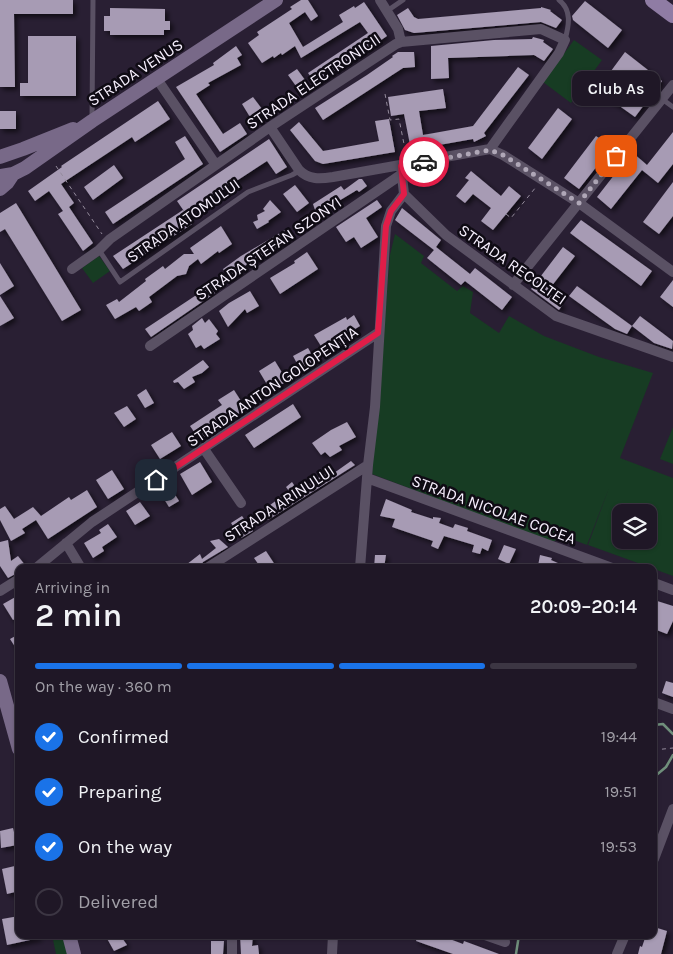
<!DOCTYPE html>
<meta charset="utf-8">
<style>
:root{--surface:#1f1726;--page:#2c2432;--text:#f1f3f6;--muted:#a19fa7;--line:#3c3643;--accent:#1a73e8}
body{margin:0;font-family:Karla,sans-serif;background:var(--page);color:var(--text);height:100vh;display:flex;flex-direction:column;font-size:19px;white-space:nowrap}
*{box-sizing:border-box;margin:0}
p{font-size:16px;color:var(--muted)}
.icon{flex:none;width:28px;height:28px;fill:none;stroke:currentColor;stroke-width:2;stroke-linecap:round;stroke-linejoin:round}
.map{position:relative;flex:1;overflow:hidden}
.sheet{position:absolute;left:15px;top:564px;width:642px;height:375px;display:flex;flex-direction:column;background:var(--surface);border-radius:10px;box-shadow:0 1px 4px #0004,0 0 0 1px var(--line)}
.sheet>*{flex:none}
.fabs{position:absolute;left:612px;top:504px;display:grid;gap:10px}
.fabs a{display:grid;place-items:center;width:45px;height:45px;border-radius:10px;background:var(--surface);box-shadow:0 1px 4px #0004,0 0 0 1px var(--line);font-size:25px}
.pin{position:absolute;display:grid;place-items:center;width:42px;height:42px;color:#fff;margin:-21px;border-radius:10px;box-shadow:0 2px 8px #0006}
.courier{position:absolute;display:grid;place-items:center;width:50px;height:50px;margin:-25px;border:4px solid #e11d48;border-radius:50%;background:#fff;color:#222;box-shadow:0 1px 6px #0007}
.bubble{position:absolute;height:35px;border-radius:10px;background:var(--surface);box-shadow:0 1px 4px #0004,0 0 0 1px var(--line);font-size:16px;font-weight:600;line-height:35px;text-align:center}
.head em{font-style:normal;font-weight:600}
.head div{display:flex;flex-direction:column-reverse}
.head{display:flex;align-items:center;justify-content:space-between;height:85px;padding:0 20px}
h1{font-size:32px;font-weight:600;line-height:38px}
.bar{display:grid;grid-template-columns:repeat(4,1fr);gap:8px 5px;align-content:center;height:60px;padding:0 20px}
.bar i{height:6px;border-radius:4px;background:var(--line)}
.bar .selected{background:var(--accent)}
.bar p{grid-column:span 4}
ol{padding:0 20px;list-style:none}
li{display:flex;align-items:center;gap:15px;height:55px}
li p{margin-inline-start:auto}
li .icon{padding:5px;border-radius:50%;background:var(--accent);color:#fff;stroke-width:4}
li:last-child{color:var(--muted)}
li i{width:28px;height:28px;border:2px solid var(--line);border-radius:50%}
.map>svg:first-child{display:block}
.green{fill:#173c23;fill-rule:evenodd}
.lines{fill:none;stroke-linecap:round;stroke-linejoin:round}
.stream{stroke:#708f7c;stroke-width:2.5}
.building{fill:#a79bb4;filter:url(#shadow)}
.path{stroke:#948b9c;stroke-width:1;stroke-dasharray:4 4;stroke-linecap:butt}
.lane{stroke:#5a5164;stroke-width:5}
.street{stroke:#5a5164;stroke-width:10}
.secondary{stroke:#786988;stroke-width:14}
.primary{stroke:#8f7ca4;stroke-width:16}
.done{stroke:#afa7b7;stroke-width:5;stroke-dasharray:0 9}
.route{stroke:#e11d48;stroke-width:6}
.labels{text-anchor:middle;stroke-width:5;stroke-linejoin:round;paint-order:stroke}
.street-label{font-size:16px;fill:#f7f0fe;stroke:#0f0b14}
</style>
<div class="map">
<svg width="673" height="954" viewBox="0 0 673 954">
<defs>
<filter id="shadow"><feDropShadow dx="3" dy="3" stdDeviation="2.5" flood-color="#0009"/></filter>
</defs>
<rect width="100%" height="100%" fill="#291f33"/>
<path class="green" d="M574 40 602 60 571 103 543 82Z
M395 234 424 256 421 263 457 291 463 286 473 292 470 313 499 333 509 316 544 336 599 357 653 373 620 458 673 478V576L654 569V568L649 567 588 545 609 488 587 545 566 537 551 542 372 474 390 255ZM621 512H649V540H621Z
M99 256 110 271 93 283 82 268Z
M673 427V464L660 459Z
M52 935H65L70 954H56Z"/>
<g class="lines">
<path class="stream" d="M654 725 663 724 673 734
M654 777 666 767 673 755
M516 954 519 935"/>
</g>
<path class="building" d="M0 0H73V14H14L15 87H0Z
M301 0H308L318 16 311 21 305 12 289 23 303 47 343 22 339 15 354 6 355 8 364 2 387 36 316 84 308 73 368 33 360 22 301 58 295 46 282 55 281 53 274 58 273 56 262 63 248 43 259 35 257 32 292 9 290 7Z
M585 1 622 30 608 48 573 20 572 16Z
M541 7 551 10 550 11 562 20 556 28 541 22 414 33 405 30 397 15 408 8 414 17 418 19 541 8Z
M110 8 165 9V21H170V30H164V35H110V31H104V16H110Z
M28 36H76V96H20V83H28Z
M533 37 544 40 543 42 553 49 544 61 534 55 448 58 449 78 431 79V46L494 40 532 39Z
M236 46 242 55 237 58 241 65 208 83 210 85 196 94 223 134 240 123 247 134 220 152 176 87 214 65 213 63Z
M398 52H414L415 67 403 68 323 120 315 108 367 75 393 57 392 56Z
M625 52 662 81 635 117 597 90Z
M518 67 529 75 484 133 486 136 474 142 473 139 411 150 404 114 391 116 388 97 443 89 446 108 419 111 423 135 473 126Z
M297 69 305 80 296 86 288 75Z
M253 97 262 109 250 117 242 104Z
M158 101 170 119 135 142 132 137 61 184 74 203 69 207 93 243 83 251 58 214 63 211 49 191 35 201 28 191 62 167 61 166Z
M558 108 572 119 542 159 528 148Z
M0 111H16V129H0Z
M389 119 395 152 323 164 315 161 290 130 299 122 323 151 379 141 375 121Z
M673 132V164L658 183 642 170 611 209 597 197 632 152 647 165Z
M185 136 203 164 113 224 105 212 185 159 175 142Z
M596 136 612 147 579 189 564 178Z
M269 139 287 167 276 174 267 161 186 214 177 201Z
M114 165 123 178 93 200 84 187Z
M471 171 501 196 509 186 521 196 493 230 481 221 491 208 473 194 465 203 456 196 469 180 465 178Z
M359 179H362L367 186 359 192 357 190 332 205 331 203 315 210 313 204 341 186 344 190Z
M673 182V216L659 234 643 222Z
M295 185 309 203 297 212 283 194Z
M270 200 281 212 268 221 269 222 257 229 253 222 258 220 257 215 265 211 263 209Z
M377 200 382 207 366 218 378 237 361 248 354 237 346 242 336 227Z
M16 203 81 310 62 321 5 229 0 232V213Z
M402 208 441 240 436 247 470 274 475 268 512 297 502 310 465 281 461 285 427 258 434 250 395 220Z
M183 210 192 224 123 269 113 256Z
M581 220 652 271 641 286 570 233Z
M221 226 232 244 219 253 218 251 201 264 198 259 189 266 186 274 177 276 149 297 152 302 139 311 136 307 115 319 106 305 117 299 119 302 146 281 145 279 163 266 165 269 184 254H194L190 248Z
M285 230 292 239 241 268 243 271 229 280 223 269 241 256Z
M563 247 575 256 547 292 563 304 559 310 531 289Z
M307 252 318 269 280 294 270 278 295 263 294 261Z
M0 263 14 286 0 295Z
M673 280V307L660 297Z
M210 286 215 293 151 337 145 329Z
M577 286 632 326 627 334 615 329 569 296Z
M250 291 259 306 247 313 245 309 228 327 219 311 229 303Z
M0 296 14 318 0 326Z
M354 315 360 326 355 329 357 333 341 342 342 345 326 354 314 335 346 317 347 320Z
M640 316 673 341 672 349 654 343 632 326Z
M202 318 205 323 209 319 218 331 216 334 220 339 204 349 201 345 196 348 188 334 193 330 192 326Z
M308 348 316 362 301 371 293 356Z
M203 360 209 367 202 373 192 377 195 382 184 389 178 382 174 383 173 381Z
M275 361 287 381 271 391 259 371Z
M146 389 154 403 145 408 137 395Z
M234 390 246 409 205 437 197 436 190 426 222 405 218 400Z
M293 404 301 417 254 448 245 435Z
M127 406 136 419 124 427 114 413Z
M347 422 356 437 339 446 342 450 330 457 325 452 321 455 312 443 331 430Z
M172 432 181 446 160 459 151 445Z
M351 461 355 465 268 520 262 511 289 491 286 487 292 482 298 491 332 469 334 473Z
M200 462 212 482 192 495 180 474Z
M112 470 124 489 108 499 96 480Z
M169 485 179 501 169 507 159 491Z
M87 490 97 507 48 539 36 520 22 529 25 533 11 541 0 520V509L5 506 14 519 33 507 41 516 69 497 71 500Z
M386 499 412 510 411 512 433 519V517L441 518 439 523 453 528 455 524 468 528 467 531 492 540 488 551 482 548 480 554 472 552 474 545 444 536 438 549 431 546 433 541 392 527 395 519 380 516Z
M140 502 150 516 135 525 126 511Z
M242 516 253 531 241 538 231 523Z
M108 524 117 537 102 547 104 551 93 558 84 543 101 533 99 530Z
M219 539 228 547 203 562 200 568H182L200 554 202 559 216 548 210 541Z
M8 540 11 561 18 556 25 565 19 568V572L8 578 0 566V542Z
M504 545 516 549 509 564 498 559Z
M266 551 277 568H261L254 558Z
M375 555H386L384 568H374Z
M540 555 552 558 551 560 569 568 538 566Z
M19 595V617L13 620 3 604Z
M654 600 673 606V621L667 634 654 629Z
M19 634V653L10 639Z
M666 681 673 683V697L662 693Z
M13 828 17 845 1 848 0 831Z
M19 865V891L7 894 2 869Z
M19 916V935H39V938L7 945 2 919Z
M654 927 667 931 661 954H638L640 946 642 947 646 935H654Z
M105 935H120L127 945 114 951Z
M240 935H253L252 946 258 945 259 954H241Z
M418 935H439L463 944 464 941 499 954H453L416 941Z
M211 941H224L223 954H211Z"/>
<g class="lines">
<path class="path" d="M385 94 390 120 399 119 406 154
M56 166 102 234
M506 214 511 218 536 187
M654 750 673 748"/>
<path class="lane" d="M559 0C572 10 569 25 565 40
M387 11 403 0
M662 99 673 107
M92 118 93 0
M99 250 120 282 248 192 292 175 299 171"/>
<path class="street" d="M380 0 398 29 401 42
M157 79 216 165
M270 127 299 170C309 180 320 179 333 177L490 149 503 155 579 203 673 272
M401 166 404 194 446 235 556 316 673 357
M72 269 99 250 110 239 270 127 396 44 401 42 541 29 565 40 559 53 490 149
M513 285 673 85
M150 346 402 174
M204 449 241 503
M367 478 612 568
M66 543 81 568
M36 568 92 522 378 333
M207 568 368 465
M360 568 368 465 375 407 386 226 391 211 404 194
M654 583 673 590
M0 591 19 579
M654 702 673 709
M654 859 673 809
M485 935 505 942
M232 954V935
M332 954 333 935
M617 954 625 935"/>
<path class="secondary" d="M0 157 23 149 73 129
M0 176 13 174 25 168 92 121 276 0
M0 189 7 183 13 174
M0 681 19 749
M69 935 74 954"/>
<path class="primary" d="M653 0 673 15"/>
</g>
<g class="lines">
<path class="done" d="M424 162 490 150 503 155 579 203 616 156"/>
<path class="route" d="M156 480 378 333 386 226 391 211 404 194 401 166 424 162"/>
</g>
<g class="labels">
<g class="street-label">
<text transform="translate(135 72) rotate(-33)" y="6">STRADA VENUS</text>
<text transform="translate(313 81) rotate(-34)" y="6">STRADA ELECTRONICII</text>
<text transform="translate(183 220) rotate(-35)" y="6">STRADA ATOMULUI</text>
<text transform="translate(268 248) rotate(-34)" y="6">STRADA ȘTEFAN SZONYI</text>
<text transform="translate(513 264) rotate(35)" y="6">STRADA RECOLTEI</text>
<text transform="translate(272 386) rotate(-34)" y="6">STRADA ANTON GOLOPENȚIA</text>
<text transform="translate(279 503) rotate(-33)" y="6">STRADA ARINULUI</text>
<text transform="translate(494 509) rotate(20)" y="6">STRADA NICOLAE COCEA</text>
</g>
</g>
</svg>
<div class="fabs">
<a><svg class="icon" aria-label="layers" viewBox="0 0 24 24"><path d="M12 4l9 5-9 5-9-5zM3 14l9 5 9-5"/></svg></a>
</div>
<div class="pin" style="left:616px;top:156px;background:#ea580c"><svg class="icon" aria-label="bag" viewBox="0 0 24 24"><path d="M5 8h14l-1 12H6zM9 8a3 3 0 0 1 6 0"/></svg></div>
<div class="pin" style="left:156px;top:480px;background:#1f2937"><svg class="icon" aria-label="home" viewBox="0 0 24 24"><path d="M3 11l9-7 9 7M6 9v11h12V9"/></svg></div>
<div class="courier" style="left:424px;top:162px"><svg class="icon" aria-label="car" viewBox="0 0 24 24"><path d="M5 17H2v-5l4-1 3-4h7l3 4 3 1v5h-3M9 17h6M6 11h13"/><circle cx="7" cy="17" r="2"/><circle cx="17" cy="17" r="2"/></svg></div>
<div class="bubble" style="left:572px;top:71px;width:88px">Club As</div>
<section class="sheet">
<div class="head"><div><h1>2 min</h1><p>Arriving in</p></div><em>20:09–20:14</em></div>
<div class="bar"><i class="selected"></i><i class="selected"></i><i class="selected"></i><i></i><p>On the way · 360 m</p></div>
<ol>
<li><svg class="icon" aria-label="check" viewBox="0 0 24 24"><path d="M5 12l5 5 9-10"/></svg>Confirmed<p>19:44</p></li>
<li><svg class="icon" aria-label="check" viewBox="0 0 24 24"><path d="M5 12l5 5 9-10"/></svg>Preparing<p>19:51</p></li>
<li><svg class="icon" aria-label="check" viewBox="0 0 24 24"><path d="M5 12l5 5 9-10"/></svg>On the way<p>19:53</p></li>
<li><i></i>Delivered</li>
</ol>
</section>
</div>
